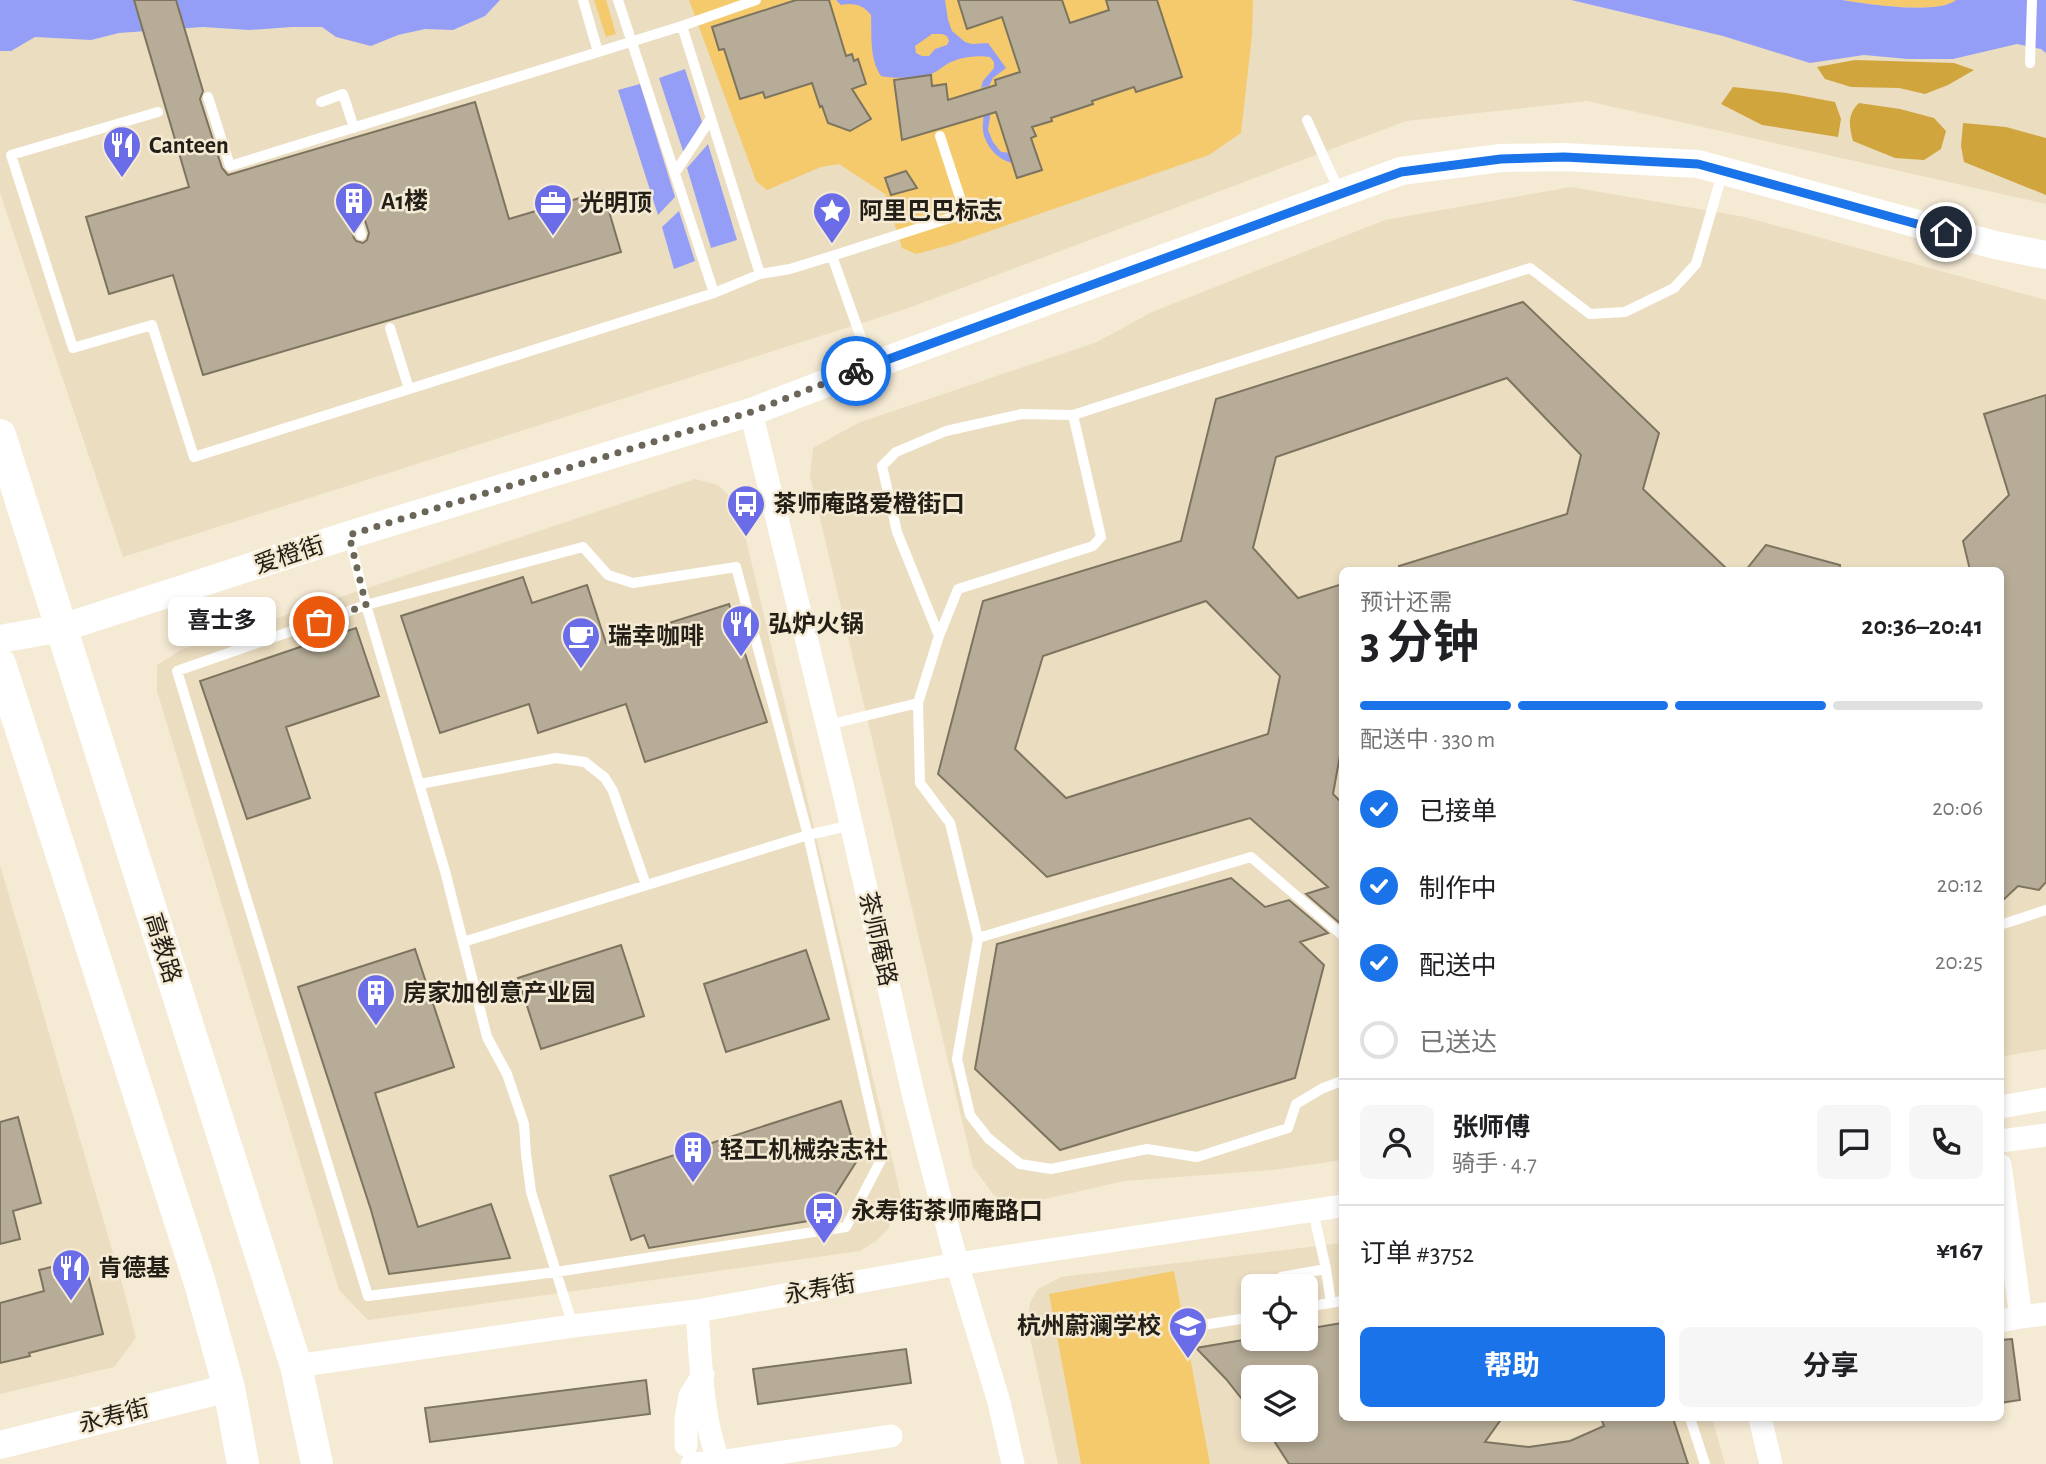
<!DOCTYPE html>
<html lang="zh">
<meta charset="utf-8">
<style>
:root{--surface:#fff;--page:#f6f6f6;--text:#202124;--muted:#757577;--line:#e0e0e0;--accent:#1a73e8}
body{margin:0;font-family:"Alegreya Sans","Noto Sans SC",sans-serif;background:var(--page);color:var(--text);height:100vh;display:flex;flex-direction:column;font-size:26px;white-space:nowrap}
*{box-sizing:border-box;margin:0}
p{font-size:23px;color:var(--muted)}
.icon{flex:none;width:38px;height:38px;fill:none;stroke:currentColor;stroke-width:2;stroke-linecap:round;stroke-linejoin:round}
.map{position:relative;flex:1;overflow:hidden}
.drawer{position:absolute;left:1339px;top:567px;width:665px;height:854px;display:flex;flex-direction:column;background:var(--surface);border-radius:10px;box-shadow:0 4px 10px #0003}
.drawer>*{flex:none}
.buttons{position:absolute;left:1241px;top:1274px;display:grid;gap:14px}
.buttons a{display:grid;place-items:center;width:77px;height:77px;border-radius:10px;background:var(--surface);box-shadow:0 4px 10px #0003;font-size:35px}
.pin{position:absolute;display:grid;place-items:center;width:60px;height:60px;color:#fff;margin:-30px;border:4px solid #fff;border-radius:50%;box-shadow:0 2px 7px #0007}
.courier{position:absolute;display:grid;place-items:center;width:70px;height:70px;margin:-35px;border:5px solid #1a73e8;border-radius:50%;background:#fff;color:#222;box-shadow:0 2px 9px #0007}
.bubble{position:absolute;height:49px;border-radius:10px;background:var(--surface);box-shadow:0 4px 10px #0003;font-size:23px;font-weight:700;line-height:49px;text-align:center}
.overview em{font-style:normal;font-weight:700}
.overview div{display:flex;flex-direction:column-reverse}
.overview{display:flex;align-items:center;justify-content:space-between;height:119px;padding:0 21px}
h1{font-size:46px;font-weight:700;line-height:52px}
.bar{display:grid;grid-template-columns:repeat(4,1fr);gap:10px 7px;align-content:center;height:84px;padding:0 21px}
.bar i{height:9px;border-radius:5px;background:var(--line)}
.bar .selected{background:var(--accent)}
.bar p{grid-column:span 4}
.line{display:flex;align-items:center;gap:18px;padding:0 21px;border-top:2px solid var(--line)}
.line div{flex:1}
.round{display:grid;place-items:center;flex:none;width:74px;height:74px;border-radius:10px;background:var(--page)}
ol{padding:0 21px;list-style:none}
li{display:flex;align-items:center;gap:21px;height:77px}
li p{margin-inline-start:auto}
li .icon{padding:7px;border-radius:50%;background:var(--accent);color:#fff;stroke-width:4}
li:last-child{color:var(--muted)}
li i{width:38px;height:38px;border:4px solid var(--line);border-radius:50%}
.button{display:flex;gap:14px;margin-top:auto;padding:14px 21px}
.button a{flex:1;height:80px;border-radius:10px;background:var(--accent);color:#fff;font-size:28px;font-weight:700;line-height:80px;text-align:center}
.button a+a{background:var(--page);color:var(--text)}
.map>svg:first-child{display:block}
.built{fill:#ebddc0;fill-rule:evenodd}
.green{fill:#f5ca6d}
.forest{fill:#d1a53e}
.water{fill:#959ef7;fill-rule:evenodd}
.building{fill:#b6ac97;stroke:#7d7460;stroke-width:2;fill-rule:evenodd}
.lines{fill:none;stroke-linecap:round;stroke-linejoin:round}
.service{stroke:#fff;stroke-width:10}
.minor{stroke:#fff;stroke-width:23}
.tertiary{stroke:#fff;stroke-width:28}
.secondary{stroke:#fff;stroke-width:32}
.done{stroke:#6c6659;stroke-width:7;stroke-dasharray:0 12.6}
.route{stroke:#1a73e8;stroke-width:9}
.labels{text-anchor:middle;stroke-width:5;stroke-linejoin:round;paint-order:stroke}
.poi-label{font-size:24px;font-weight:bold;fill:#231f17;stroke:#f5ead4;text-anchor:start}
.street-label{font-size:24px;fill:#231f17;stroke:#f5ead4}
</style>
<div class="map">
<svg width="2046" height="1464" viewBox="0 0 2046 1464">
<rect width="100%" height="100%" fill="#f5ead4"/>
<path class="built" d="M0 0H2046V204L1587 101 1406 121 906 309 123 557 0 193Z
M1571 187 1745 217 2046 300V1049L2000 1057V570H1342V1160L1273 1170 1124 1181 1015 1206 994 1195 973 1167 810 476 813 448 858 423 1097 342 1152 312 1385 220Z
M695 479 718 485 730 497 746 539 901 1197 888 1229 876 1241 860 1251 368 1320 339 1290 157 691V665L181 650Z
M0 865 125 1294 136 1338 114 1367 0 1394Z
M1342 1243V1418H1712L1725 1464H1058L1031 1342 1028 1319 1030 1303 1038 1289 1061 1277ZM1253 1286H1306V1339H1253ZM1253 1377H1306V1430H1253Z"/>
<path class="green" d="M594 0H606L616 34 606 37Z
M689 0H1253L1252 35 1241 133 1209 155 950 245 916 254 902 248 885 194 839 164 821 167 767 190 756 181Z
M1842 0H1956C1938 15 1866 4 1842 0Z
M1174 1271 1210 1464H1081L1049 1294Z"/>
<path class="forest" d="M1855 60 1954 63 1974 70 1948 85 1925 94 1899 88 1851 87 1825 79 1817 67Z
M1733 87 1787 93 1835 102 1841 119 1838 137 1762 125 1721 104Z
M1859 103 1900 109 1934 118 1946 131 1941 149 1924 160 1895 158 1853 141C1849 126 1847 114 1859 103Z
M1963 123 2006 127 2046 138V195L1964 162 1961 146Z"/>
<path class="water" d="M0 0H500L485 16 453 30 425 29 398 35 371 46 336 37 322 27H292L249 30 203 27 119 33 91 40 35 37 11 51H0Z
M836 0H945L948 20 952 31 965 42 972 44 988 43 1006 68 993 78 989 86 981 88 983 81 994 68V62L990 57C978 55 962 57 951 62 944 65 939 71 931 74 918 78 894 79 881 76 869 58 872 35 871 15 864 5 853 2 841 5ZM932 34H942L947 36 949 41 947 45 935 49 929 56H922L916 53 915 46Z
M1571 0H1842C1866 4 1938 15 1956 0H2046V53L2041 49 2017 44 1953 59H1908L1864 55 1810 63 1723 36Z
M685 69 702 122 684 154 659 78Z
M640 84 675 197 658 215 618 90Z
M983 104 991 110 988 130 993 142 1001 152C1013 154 1025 149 1037 152L1038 157C1033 159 1027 162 1022 163 1003 166 986 149 983 131 982 123 985 114 983 104Z
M708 144 737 240 711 248 687 168Z
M679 211 695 261 674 269 662 227Z"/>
<path class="building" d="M134 0H176L203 91 200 99 222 168 228 175 475 102 509 219 603 191 621 252 203 375 173 275 109 294 86 217 189 187ZM349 194 353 195 358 199 369 233 367 240 363 243 356 241 354 238 343 204 345 197Z
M796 0H829L846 56 852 54 854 61 858 59 866 84 852 89 871 119 850 131 828 123 822 106 820 107 812 83 765 98 763 92 740 99 724 49 719 50 712 27Z
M958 0H1062L1070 23 1109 10 1106 0H1157L1182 77 1136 92 1134 87 1092 101 1093 104 1051 118 1052 121 1032 127 1036 136 1031 138 1042 170 1017 178 996 112 902 140 894 80 931 75 932 86 946 84 948 100 996 85 995 80 1020 72 1002 17 967 29Z
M906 171 917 188 891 195 885 178Z
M1523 302 1659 433 1643 489 1728 570H1399V566L1567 514 1581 455 1507 378 1276 457 1253 548 1298 598 1342 584V744L1333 794 1342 803V925L1306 894 1328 887 1250 818 1047 877 938 774 983 601 1181 541 1216 399ZM1206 601 1280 676 1268 734 1066 798 1015 749 1043 656Z
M2046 395V882L2039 890 2018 886 2000 903V570H1970L1963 541 2009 495 1984 414Z
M1766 545 1840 565V570H1746Z
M523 577 532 603 587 585 606 643 729 604 767 722 645 762 626 704 538 733 529 704 440 733 401 616Z
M356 628 379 696 286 727 310 798 247 819 200 681Z
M1231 878 1265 907 1289 900 1328 933 1300 942 1324 965 1295 1078 1060 1150 975 1069 997 944Z
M621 945 644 1016 541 1049 518 978Z
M415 949 454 1067 375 1093 418 1227 491 1204 510 1258 389 1274 371 1210 298 987Z
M806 950 829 1019 726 1052 704 984Z
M841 1101 858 1159 820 1219 649 1248 644 1235 631 1240 610 1176Z
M18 1117 41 1203 13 1211 20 1239 0 1244V1122Z
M84 1259 103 1334 29 1353 30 1356 0 1363V1303L44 1291 39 1270Z
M1342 1323V1418H1502L1485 1442 1529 1447 1570 1441 1604 1426 1601 1418H1673L1688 1464H1289L1267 1430H1306V1377H1253V1413L1226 1379 1196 1348 1249 1339H1306V1329Z
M2012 1339 2020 1400 2000 1403V1340Z
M906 1349 911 1383 758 1404 753 1369Z
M646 1380 650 1414 430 1442 425 1408Z"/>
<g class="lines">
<path class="service" d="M583 0 598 52
M618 0 714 293
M682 26 756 0
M2030 63 2032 0
M208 97 230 166 682 26 760 274
M321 102 343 94 354 128
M158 112 11 155 73 348 152 325 194 457 714 293 760 274 790 269 832 256 871 366
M1307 120 1340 193
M940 136 965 213
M675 173 711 118
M351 202 361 235
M832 256 1000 202
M390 328 409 389
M1073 415 1530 268 1590 314 1625 312 1674 288 1696 264 1723 171
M349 537 366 605 445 871 487 1037 507 1074 524 1124 526 1154 531 1192 573 1326
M939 636 897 532 882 466 896 452 946 431 1022 414 1073 415 1101 537 1093 546 958 589 939 636 918 703 920 783 950 823 978 938 1251 857 1342 935
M828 725 918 703
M420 784 556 758 585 762 605 778 613 791 646 885
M2000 925 2046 910
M978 938 957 1059 970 1115 988 1138 1020 1164 1051 1169 1147 1149 1197 1157 1288 1128 1296 1104 1323 1088 1342 1081
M463 942 808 835 882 1158 846 1227 556 1272 368 1296 177 671 366 605 583 547 608 575 633 583 736 567 808 835 852 825
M1326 1269 1331 1303
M1281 1277 1326 1269 1313 1211
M1306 1307 1342 1301
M1203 1325 1253 1317
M1690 1418 1705 1464"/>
<path class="minor" d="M751 412 844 793 914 1097 957 1264 999 1402 1013 1464
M2000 1107 2046 1099
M2000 1141 2046 1135
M2000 1165 2021 1317 2000 1321
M2021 1317 2046 1314
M296 1366 573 1326 697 1311 957 1264 1342 1206
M1760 1418 1771 1464
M686 1445V1418L690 1396 703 1375
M719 1462 891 1436
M692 1464 719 1462C701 1417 701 1359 697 1311"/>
<path class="tertiary" d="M0 639 62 628 349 535 751 412 871 366 1401 171 1501 158 1564 157 1698 164 1995 245 2046 255
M0 1445 229 1388"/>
<path class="secondary" d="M0 435 296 1366 317 1464
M0 664 200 1283 229 1388 243 1464"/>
</g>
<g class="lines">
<path class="done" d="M319 622 366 605 349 535 751 412 856 371"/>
<path class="route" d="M856 371 1401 172 1501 159 1564 157 1698 164 1946 232"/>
</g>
<defs>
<symbol id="restaurant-pin" viewBox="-11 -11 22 30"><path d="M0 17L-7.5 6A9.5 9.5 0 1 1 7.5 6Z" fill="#6a6de7" stroke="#f5ead4"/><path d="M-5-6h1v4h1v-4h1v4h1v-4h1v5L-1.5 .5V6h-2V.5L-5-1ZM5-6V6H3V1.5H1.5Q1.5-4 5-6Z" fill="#fff"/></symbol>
<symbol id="building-pin" viewBox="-11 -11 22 30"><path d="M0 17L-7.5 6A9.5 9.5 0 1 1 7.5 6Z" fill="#6a6de7" stroke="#f5ead4"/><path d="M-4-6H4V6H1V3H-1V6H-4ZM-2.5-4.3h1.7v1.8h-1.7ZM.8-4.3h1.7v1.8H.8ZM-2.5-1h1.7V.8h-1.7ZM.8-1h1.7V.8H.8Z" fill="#fff"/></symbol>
<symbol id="office-pin" viewBox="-11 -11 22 30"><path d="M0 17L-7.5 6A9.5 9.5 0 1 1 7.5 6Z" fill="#6a6de7" stroke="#f5ead4"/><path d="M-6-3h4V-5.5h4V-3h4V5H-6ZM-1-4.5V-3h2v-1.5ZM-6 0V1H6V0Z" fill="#fff"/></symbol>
<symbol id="sight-pin" viewBox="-11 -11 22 30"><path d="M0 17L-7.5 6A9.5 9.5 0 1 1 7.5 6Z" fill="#6a6de7" stroke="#f5ead4"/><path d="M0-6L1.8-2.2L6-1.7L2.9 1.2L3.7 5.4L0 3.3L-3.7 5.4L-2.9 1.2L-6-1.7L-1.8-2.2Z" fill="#fff"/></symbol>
<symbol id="bus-pin" viewBox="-11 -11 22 30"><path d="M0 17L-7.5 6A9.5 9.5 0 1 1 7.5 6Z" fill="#6a6de7" stroke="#f5ead4"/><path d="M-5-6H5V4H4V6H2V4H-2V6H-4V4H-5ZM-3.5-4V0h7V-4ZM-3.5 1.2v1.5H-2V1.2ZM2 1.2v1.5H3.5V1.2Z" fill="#fff"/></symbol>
<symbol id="cafe-pin" viewBox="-11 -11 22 30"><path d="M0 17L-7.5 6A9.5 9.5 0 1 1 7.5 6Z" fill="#6a6de7" stroke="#f5ead4"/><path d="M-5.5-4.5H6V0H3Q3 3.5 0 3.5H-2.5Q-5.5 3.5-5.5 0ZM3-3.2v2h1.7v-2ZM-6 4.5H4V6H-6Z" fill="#fff"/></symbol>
<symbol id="school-pin" viewBox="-11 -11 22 30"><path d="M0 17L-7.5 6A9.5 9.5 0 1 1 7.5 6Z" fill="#6a6de7" stroke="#f5ead4"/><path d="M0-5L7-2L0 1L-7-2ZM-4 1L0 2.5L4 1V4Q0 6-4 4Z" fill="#fff"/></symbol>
</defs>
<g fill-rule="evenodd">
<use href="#restaurant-pin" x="100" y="123" width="44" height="60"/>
<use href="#building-pin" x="332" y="179" width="44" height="60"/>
<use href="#office-pin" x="531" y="181" width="44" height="60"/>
<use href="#sight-pin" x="810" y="189" width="44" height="60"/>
<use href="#bus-pin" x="724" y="482" width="44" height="60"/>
<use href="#restaurant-pin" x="719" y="602" width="44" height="60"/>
<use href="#cafe-pin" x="559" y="614" width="44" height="60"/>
<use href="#building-pin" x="354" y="971" width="44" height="60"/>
<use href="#building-pin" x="671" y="1128" width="44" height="60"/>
<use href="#bus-pin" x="802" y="1189" width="44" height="60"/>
<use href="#restaurant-pin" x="49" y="1246" width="44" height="60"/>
<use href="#school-pin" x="1166" y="1304" width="44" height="60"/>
</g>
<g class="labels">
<g class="poi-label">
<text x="149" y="153">Canteen</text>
<text x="381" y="209">A1楼</text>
<text x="580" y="211">光明顶</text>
<text x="859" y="219">阿里巴巴标志</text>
<text x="773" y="512">茶师庵路爱橙街口</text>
<text x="768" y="632">弘炉火锅</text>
<text x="608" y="644">瑞幸咖啡</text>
<text x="403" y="1001">房家加创意产业园</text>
<text x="720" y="1158">轻工机械杂志社</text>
<text x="851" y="1219">永寿街茶师庵路口</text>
<text x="98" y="1276">肯德基</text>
<text x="1161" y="1334" text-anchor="end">杭州蔚澜学校</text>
</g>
<g class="street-label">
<text transform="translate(289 555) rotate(-18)" y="8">爱橙街</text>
<text transform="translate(878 939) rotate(77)" y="8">茶师庵路</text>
<text transform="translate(163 948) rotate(73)" y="8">高教路</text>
<text transform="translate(820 1289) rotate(-10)" y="8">永寿街</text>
<text transform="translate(114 1416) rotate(-14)" y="8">永寿街</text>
</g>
</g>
</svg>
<div class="buttons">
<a><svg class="icon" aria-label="locate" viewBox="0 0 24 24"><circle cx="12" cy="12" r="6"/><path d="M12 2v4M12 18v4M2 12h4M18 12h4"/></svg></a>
<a><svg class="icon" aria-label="layers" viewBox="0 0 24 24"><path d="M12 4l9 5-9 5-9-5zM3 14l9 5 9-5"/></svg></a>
</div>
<div class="pin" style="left:319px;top:622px;background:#ea580c"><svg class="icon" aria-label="bag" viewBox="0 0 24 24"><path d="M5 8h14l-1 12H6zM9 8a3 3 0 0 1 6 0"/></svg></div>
<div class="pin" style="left:1946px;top:232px;background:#1f2937"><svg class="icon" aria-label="home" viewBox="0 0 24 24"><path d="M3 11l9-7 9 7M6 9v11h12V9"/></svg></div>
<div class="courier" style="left:856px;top:371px"><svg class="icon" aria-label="bike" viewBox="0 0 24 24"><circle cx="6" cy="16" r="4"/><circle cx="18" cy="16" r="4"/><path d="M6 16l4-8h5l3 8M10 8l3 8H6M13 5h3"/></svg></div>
<div class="bubble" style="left:168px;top:597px;width:108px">喜士多</div>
<section class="drawer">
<div class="overview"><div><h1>3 分钟</h1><p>预计还需</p></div><em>20:36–20:41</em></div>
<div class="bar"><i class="selected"></i><i class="selected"></i><i class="selected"></i><i></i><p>配送中 · 330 m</p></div>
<ol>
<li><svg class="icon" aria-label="check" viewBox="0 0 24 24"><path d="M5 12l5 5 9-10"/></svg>已接单<p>20:06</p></li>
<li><svg class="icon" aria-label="check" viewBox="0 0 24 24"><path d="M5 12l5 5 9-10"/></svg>制作中<p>20:12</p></li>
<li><svg class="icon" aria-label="check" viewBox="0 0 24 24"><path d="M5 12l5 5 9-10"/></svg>配送中<p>20:25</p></li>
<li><i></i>已送达</li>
</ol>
<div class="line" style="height:126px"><a class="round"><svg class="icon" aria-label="person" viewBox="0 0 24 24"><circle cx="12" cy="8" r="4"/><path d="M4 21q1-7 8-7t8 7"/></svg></a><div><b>张师傅</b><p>骑手 · 4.7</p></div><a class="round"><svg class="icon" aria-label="chat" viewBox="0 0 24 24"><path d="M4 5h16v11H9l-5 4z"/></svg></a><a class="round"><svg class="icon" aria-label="phone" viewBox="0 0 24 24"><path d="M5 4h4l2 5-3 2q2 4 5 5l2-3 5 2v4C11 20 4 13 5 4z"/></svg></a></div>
<div class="line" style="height:91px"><div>订单 #3752</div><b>¥167</b></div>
<div class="button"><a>帮助</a><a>分享</a></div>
</section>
</div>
